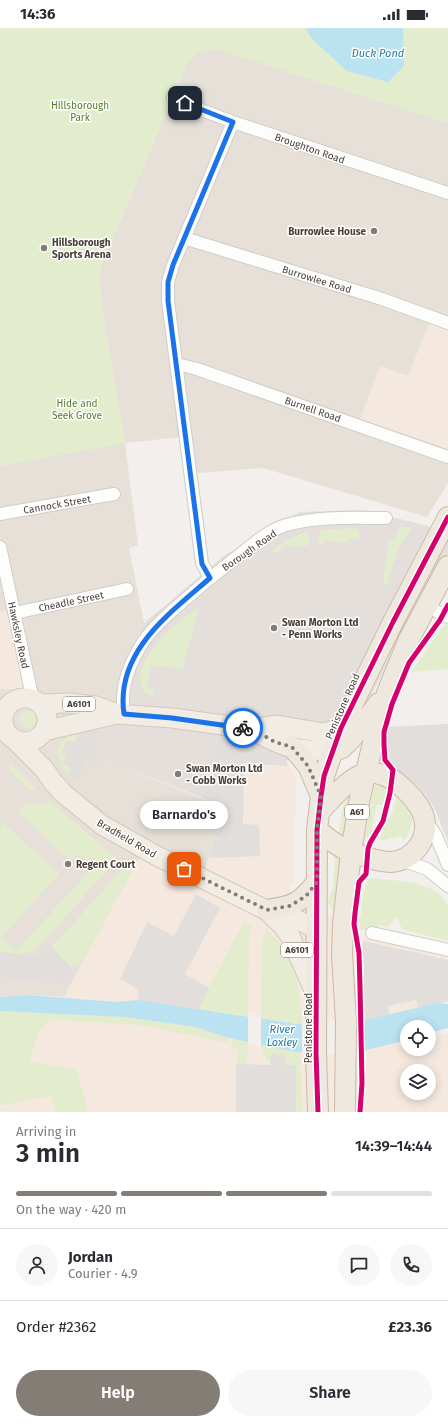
<!DOCTYPE html>
<meta charset="utf-8">
<style>
:root{--surface:#fff;--page:#f7f7f7;--text:#2b2b33;--muted:#7c7c81;--line:#e1e1e2;--accent:#847d76}
body{margin:0;font-family:"Fira Sans",sans-serif;background:var(--page);color:var(--text);height:100vh;display:flex;flex-direction:column;font-size:15px;white-space:nowrap}
*{box-sizing:border-box;margin:0}
p{font-size:13px;color:var(--muted)}
.icon{flex:none;width:22px;height:22px;fill:none;stroke:currentColor;stroke-width:2;stroke-linecap:round;stroke-linejoin:round}
.map{position:relative;height:1084px;overflow:hidden}
.sheet{display:flex;flex-direction:column;background:var(--surface);flex:1}
.sheet>*{flex:none}
.fabs{position:absolute;left:400px;top:992px;display:grid;gap:8px}
.fabs a{display:grid;place-items:center;width:36px;height:36px;border-radius:50%;background:var(--surface);box-shadow:0 2px 10px #0003;font-size:20px}
.pin{position:absolute;display:grid;place-items:center;width:34px;height:34px;color:#fff;margin:-17px;border-radius:8px;box-shadow:0 2px 6px #0006}
.courier{position:absolute;display:grid;place-items:center;width:40px;height:40px;margin:-20px;border:3px solid #1a73e8;border-radius:50%;background:#fff;color:#222;box-shadow:0 1px 5px #0007}
.bubble{position:absolute;height:28px;border-radius:14px;background:var(--surface);box-shadow:0 2px 10px #0003;font-size:13px;font-weight:600;line-height:28px;text-align:center}
.head em{font-style:normal;font-weight:600}
.head div{display:flex;flex-direction:column-reverse}
.head{display:flex;align-items:center;justify-content:space-between;height:68px;padding:0 16px}
h1{font-size:26px;font-weight:600;line-height:30px}
.bar{display:grid;grid-template-columns:repeat(4,1fr);gap:6px 4px;align-content:center;height:48px;padding:0 16px}
.bar i{height:5px;border-radius:3px;background:var(--line)}
.bar .active{background:var(--accent)}
.bar p{grid-column:span 4}
.line{display:flex;align-items:center;gap:10px;padding:0 16px;border-top:1px solid var(--line)}
.line div{flex:1}
.round{display:grid;place-items:center;flex:none;width:42px;height:42px;border-radius:21px;background:var(--page)}
.button{display:flex;gap:8px;margin-top:auto;padding:8px 16px}
.button a{flex:1;height:46px;border-radius:24px;background:var(--accent);color:#fff;font-size:16px;font-weight:600;line-height:46px;text-align:center}
.button a+a{background:var(--page);color:var(--text)}
.status{display:flex;justify-content:space-between;align-items:center;height:28px;padding:0 20px;background:var(--surface);direction:ltr}
.status svg{height:11px;fill:currentColor}
.map>svg:first-child{display:block}
.residential{fill:#e6e0d9}
.commercial{fill:#f5e9df;fill-rule:evenodd}
.industrial{fill:#e4dfdb}
.green{fill:#e3eccc}
.parking{fill:#e1dedb}
.water{fill:#bbe2f0}
.pier{fill:#f2efec}
.lines{fill:none;stroke-linecap:round;stroke-linejoin:round}
.minor-casing{stroke:#d0cdc9;stroke-width:14}
.primary-casing{stroke:#d4c8b9;stroke-width:21}
.trunk-casing{stroke:#cab9a7;stroke-width:22}
.minor{stroke:#fdfdfc;stroke-width:12}
.primary{stroke:#f1ece4;stroke-width:19}
.trunk{stroke:#efe8de;stroke-width:20}
.cycleway-casing{stroke:#fff;stroke-width:8}
.cycleway{stroke:#d6006c;stroke-width:5}
.done{stroke:#847d76;stroke-width:4;stroke-dasharray:0 7.2}
.route{stroke:#1a73e8;stroke-width:5}
.poi-dot{fill:#847d76;stroke:#fff;stroke-width:1.5}
.labels{text-anchor:middle;stroke-width:3;stroke-linejoin:round;paint-order:stroke}
.shield{fill:#fff;stroke:#807973;stroke-width:1}
.shield-label{font-size:9px;font-weight:bold;fill:#493f37}
.park-label{font-size:10px;fill:#527d28;stroke:#fff}
.street-label{font-size:10px;fill:#493f37;stroke:#fff}
.poi-label{font-size:10px;font-weight:bold;fill:#493f37;stroke:#fff;text-anchor:start}
.water-label{font-size:11px;font-style:italic;fill:#287b9f;stroke:#fff}
</style>
<div class="status"><b>14:36</b><svg viewBox="0 0 49 12"><path d="M0 12V9h3v3zM5 12V6h3v6zM10 12V3h3v9zM15 12V0h3v12zM26 1h20v11H26zM47 4h2v5h-2z"/></svg></div>
<div class="map">
<svg width="448" height="1084" viewBox="0 0 448 1084">
<rect width="100%" height="100%" fill="#f2efec"/>
<path class="residential" d="M209 21 219 22 233 26 448 95V298L431 292 408 348 448 424V455L427 489 263 440 185 446 181 409 125 415 138 517 129 520 144 595 97 703H93L58 725 64 741 68 747 78 754 87 731 104 737 106 733 221 778 204 848 145 819 64 969 26 967 0 969V661H28L12 582 0 584V438L125 414 104 294 99 250 101 238 187 36 198 24Z"/>
<path class="commercial" d="M431 291 448 298V424L359 394 380 338 408 348Z
M13 581 28 661H0V584Z
M219 709 285 732 296 750 294 854 289 861 364 908 448 930V973L394 986 396 1019 407 1016V1021H429V1010L448 1005V1084H0V1079L21 1074 26 967 64 969 145 819 204 847 221 778 201 769ZM407 1043H429V1065H407Z"/>
<path class="industrial" d="M364 482 428 498 448 510V525L335 734 285 732 219 709 201 769 106 733 104 737 87 731 78 755 68 747 64 741 58 725V717L62 712 69 707 97 703 144 595 225 527 299 484Z"/>
<path class="green" d="M0 0H448V95L219 22C205 21 196 24 187 36L101 238 99 250 104 294 125 415 0 438Z
M400 499H411C410 505 404 510 401 516 395 529 391 542 387 556L383 555 389 512H395L397 504Z
M352 500 357 501 359 504V512L348 510 347 515 325 512 324 517 317 516 320 504 322 502Z
M303 505 309 506 310 515H308V518L298 517 297 519 285 517 275 526 272 522 288 512Z
M199 579 183 641 151 637 147 659 155 663 153 669C124 658 151 620 165 606 175 596 187 587 199 579Z
M448 596V641L411 644 444 597Z
M26 683H32L36 687V695L32 699 26 700C18 696 17 687 26 683Z
M79 706 75 715 61 725C68 729 74 740 68 747 54 728 52 710 79 706Z
M9 734 37 762 33 763 30 762 10 743 9 740Z
M377 757 386 759 385 767 387 768 384 778 377 776 371 805 365 812 374 758Z
M354 762 345 812 339 807C342 789 340 776 354 762Z
M397 769H399C414 786 416 790 405 812L401 808 379 813 380 808 393 782Z
M51 774 117 831 43 914C25 929 22 927 0 924V914L3 911 16 923 93 839 78 826 71 833 18 784 24 777 21 775 37 777Z
M3 795 59 846 0 911V799Z
M341 824 336 890 329 875H327L333 859 335 826Z
M131 831 137 834 83 934 71 939 52 919Z
M372 850C393 853 422 852 440 867 443 869 445 873 448 877V913L402 901 397 889 387 899 380 897 375 903 359 901V890L361 888C362 878 362 854 372 850Z
M244 893 251 898 249 912 248 988 199 981 209 959Z
M267 901C275 910 284 918 289 928 297 943 302 978 302 996L261 991 262 909Z
M0 983 124 989 196 999 229 1010V1015L139 997 69 993 52 991 38 1004 30 1033 77 1042 88 1084H56L50 1068 0 1078Z
M232 1011 248 1014 247 1036H237V1021H232Z
M261 1017 300 1024 302 1084H296V1038H285V1027L271 1026V1035C263 1029 261 1025 261 1017Z"/>
<path class="parking" d="M448 696V814L434 779 419 759 391 736 386 726 385 713 386 699Z
M93 703H104L98 707 95 715 97 722 103 727 100 735 87 731 78 755 68 747 71 744V740L63 736 66 728 61 726 68 712 75 715 79 706Z
M219 709 279 724 286 729 288 738 244 735 243 796 259 797 260 828 209 830 221 778 201 769Z
M196 866 220 880 185 946 209 960 199 981 138 972 139 962 120 951 147 894 174 908Z
M363 913 448 932V973L418 981 416 972 388 978 390 987 366 992 362 930Z
M49 916 74 944 70 956 14 952 0 949V924L37 929Z
M271 1026 285 1027V1037L296 1038V1084H236V1036L270 1037Z"/>
<path class="water" d="M306 0H403L404 38 388 54 347 43 311 10Z
M26 967 116 974 138 972 296 996 361 994 366 992 437 975 448 976V1000L429 1005V999H407V1012L362 1023 316 1025 295 1024 225 1009 196 999 124 989 0 983V969Z"/>
<path class="pier" d="M248 986 261 989V1019L248 1016Z
M363 991V1025L316 1027 302 1026V994L360 992Z"/>
<g class="lines">
<defs>
<path id="minor" d="M173 71 233 94 448 165
M184 210 382 271 448 295
M177 336 197 341 448 429
M0 486 114 466
M0 519 31 663 30 671
M210 550 202 535 168 273V254L173 237 233 94
M426 578 448 589
M15 585 127 561
M124 686C120 663 128 639 140 619 150 602 166 588 181 575 198 560 215 546 233 532 249 520 266 503 286 497 319 488 353 490 386 490
M426 792 436 808 448 837
M401 832 427 841 448 858
M372 905 448 922"/>
<path id="primary" d="M3 692a22 22 0 1 1 44 0a22 22 0 1 1-44 0Z
M40 676 69 675 96 678 117 686
M252 701C259 705 266 710 274 713 292 722 313 723 333 723
M44 703 117 686 172 690 252 701 276 697 324 705 341 700
M14 711 44 741 53 754 64 766 102 797 157 828 264 881 289 888 317 901
M267 883 282 897 290 908 316 967"/>
<path id="trunk" d="M292 719 308 738 321 768
M333 723 342 720 351 711 379 675
M317 802C336 817 344 823 367 829 375 832 383 834 391 834 414 832 431 810 423 786 418 774 406 762 396 754 390 749 373 742 365 745 346 752 333 770 319 784
M267 882C294 878 299 876 317 854
M318 1084 316 1025 317 802 321 768 324 748 341 700 393 594 448 489
M345 1084 346 994 342 927 343 896 351 825 360 769 379 690 387 665 408 613 448 538"/>
</defs>
<use href="#minor" class="minor-casing"/>
<use href="#primary" class="primary-casing"/>
<use href="#trunk" class="trunk-casing"/>
<use href="#minor" class="minor"/>
<use href="#primary" class="primary"/>
<use href="#trunk" class="trunk"/>
<defs>
<path id="cycleway" d="M318 1084 316 1025 317 802 321 768 324 748 341 700 393 594 448 489
M360 1084 362 1055 360 959 359 925 354 896 355 885 359 854 366 846 368 821 370 815 383 793 390 765 393 742 385 732 384 717V704L392 676 409 635 440 592 448 577"/>
</defs>
<use href="#cycleway" class="cycleway-casing"/>
<use href="#cycleway" class="cycleway"/>
</g>
<g class="lines">
<path class="done" d="M184 841 267 882 290 878 306 868 317 854V802L321 768 308 738 292 719 275 714 252 701 243 700"/>
<path class="route" d="M185 75 233 94 173 237 168 254V273L202 536 210 550C169 586 115 624 124 686L172 690 243 700"/>
</g>
<g class="poi-dot">
<circle cx="374" cy="203" r="4"/>
<circle cx="44" cy="220" r="4"/>
<circle cx="274" cy="600" r="4"/>
<circle cx="178" cy="746" r="4"/>
<circle cx="68" cy="836" r="4"/>
</g>
<g class="labels">
<g class="shield">
<rect x="63" y="669" width="32" height="14" rx="3"/>
<rect x="345" y="777" width="24" height="14" rx="3"/>
<rect x="281" y="915" width="32" height="14" rx="3"/>
</g>
<g class="shield-label">
<text x="79" y="679">A6101</text>
<text x="357" y="787">A61</text>
<text x="297" y="925">A6101</text>
</g>
<g class="park-label">
<text x="80" y="81">Hillsborough<tspan x="80" dy="12">Park</tspan></text>
<text x="77" y="379">Hide and<tspan x="77" dy="12">Seek Grove</tspan></text>
</g>
<g class="street-label">
<text transform="translate(310 120) rotate(19)" y="4">Broughton Road</text>
<text transform="translate(317 251) rotate(17)" y="4">Burrowlee Road</text>
<text transform="translate(313 381) rotate(19)" y="4">Burnell Road</text>
<text transform="translate(57 476) rotate(-10)" y="4">Cannock Street</text>
<text transform="translate(249 522) rotate(-35)" y="4">Borough Road</text>
<text transform="translate(71 573) rotate(-12)" y="4">Cheadle Street</text>
<text transform="translate(19 607) rotate(78)" y="4">Hawksley Road</text>
<text transform="translate(342 678) rotate(-66)" y="4">Penistone Road</text>
<text transform="translate(127 810) rotate(30)" y="4">Bradfield Road</text>
<text transform="translate(308 1000) rotate(-90)" y="4">Penistone Road</text>
</g>
<g class="poi-label">
<text x="366" y="207" text-anchor="end">Burrowlee House</text>
<text x="52" y="218">Hillsborough<tspan x="52" dy="12">Sports Arena</tspan></text>
<text x="282" y="598">Swan Morton Ltd<tspan x="282" dy="12">- Penn Works</tspan></text>
<text x="186" y="744">Swan Morton Ltd<tspan x="186" dy="12">- Cobb Works</tspan></text>
<text x="76" y="840">Regent Court</text>
</g>
<g class="water-label">
<text x="378" y="29">Duck Pond</text>
<text x="282" y="1005">River<tspan x="282" dy="13">Loxley</tspan></text>
</g>
</g>
</svg>
<div class="fabs">
<a><svg class="icon" aria-label="locate" viewBox="0 0 24 24"><circle cx="12" cy="12" r="6"/><path d="M12 2v4M12 18v4M2 12h4M18 12h4"/></svg></a>
<a><svg class="icon" aria-label="layers" viewBox="0 0 24 24"><path d="M12 4l9 5-9 5-9-5zM3 14l9 5 9-5"/></svg></a>
</div>
<div class="pin" style="left:184px;top:841px;background:#ea580c"><svg class="icon" aria-label="bag" viewBox="0 0 24 24"><path d="M5 8h14l-1 12H6zM9 8a3 3 0 0 1 6 0"/></svg></div>
<div class="pin" style="left:185px;top:75px;background:#1f2937"><svg class="icon" aria-label="home" viewBox="0 0 24 24"><path d="M3 11l9-7 9 7M6 9v11h12V9"/></svg></div>
<div class="courier" style="left:243px;top:700px"><svg class="icon" aria-label="bike" viewBox="0 0 24 24"><circle cx="6" cy="16" r="4"/><circle cx="18" cy="16" r="4"/><path d="M6 16l4-8h5l3 8M10 8l3 8H6M13 5h3"/></svg></div>
<div class="bubble" style="left:140px;top:773px;width:88px">Barnardo's</div>
</div>
<section class="sheet">
<div class="head"><div><h1>3 min</h1><p>Arriving in</p></div><em>14:39–14:44</em></div>
<div class="bar"><i class="active"></i><i class="active"></i><i class="active"></i><i></i><p>On the way · 420 m</p></div>
<div class="line" style="height:72px"><a class="round"><svg class="icon" aria-label="person" viewBox="0 0 24 24"><circle cx="12" cy="8" r="4"/><path d="M4 21q1-7 8-7t8 7"/></svg></a><div><b>Jordan</b><p>Courier · 4.9</p></div><a class="round"><svg class="icon" aria-label="chat" viewBox="0 0 24 24"><path d="M4 5h16v11H9l-5 4z"/></svg></a><a class="round"><svg class="icon" aria-label="phone" viewBox="0 0 24 24"><path d="M5 4h4l2 5-3 2q2 4 5 5l2-3 5 2v4C11 20 4 13 5 4z"/></svg></a></div>
<div class="line" style="height:52px"><div>Order #2362</div><b>£23.36</b></div>
<div class="button"><a>Help</a><a>Share</a></div>
</section>
